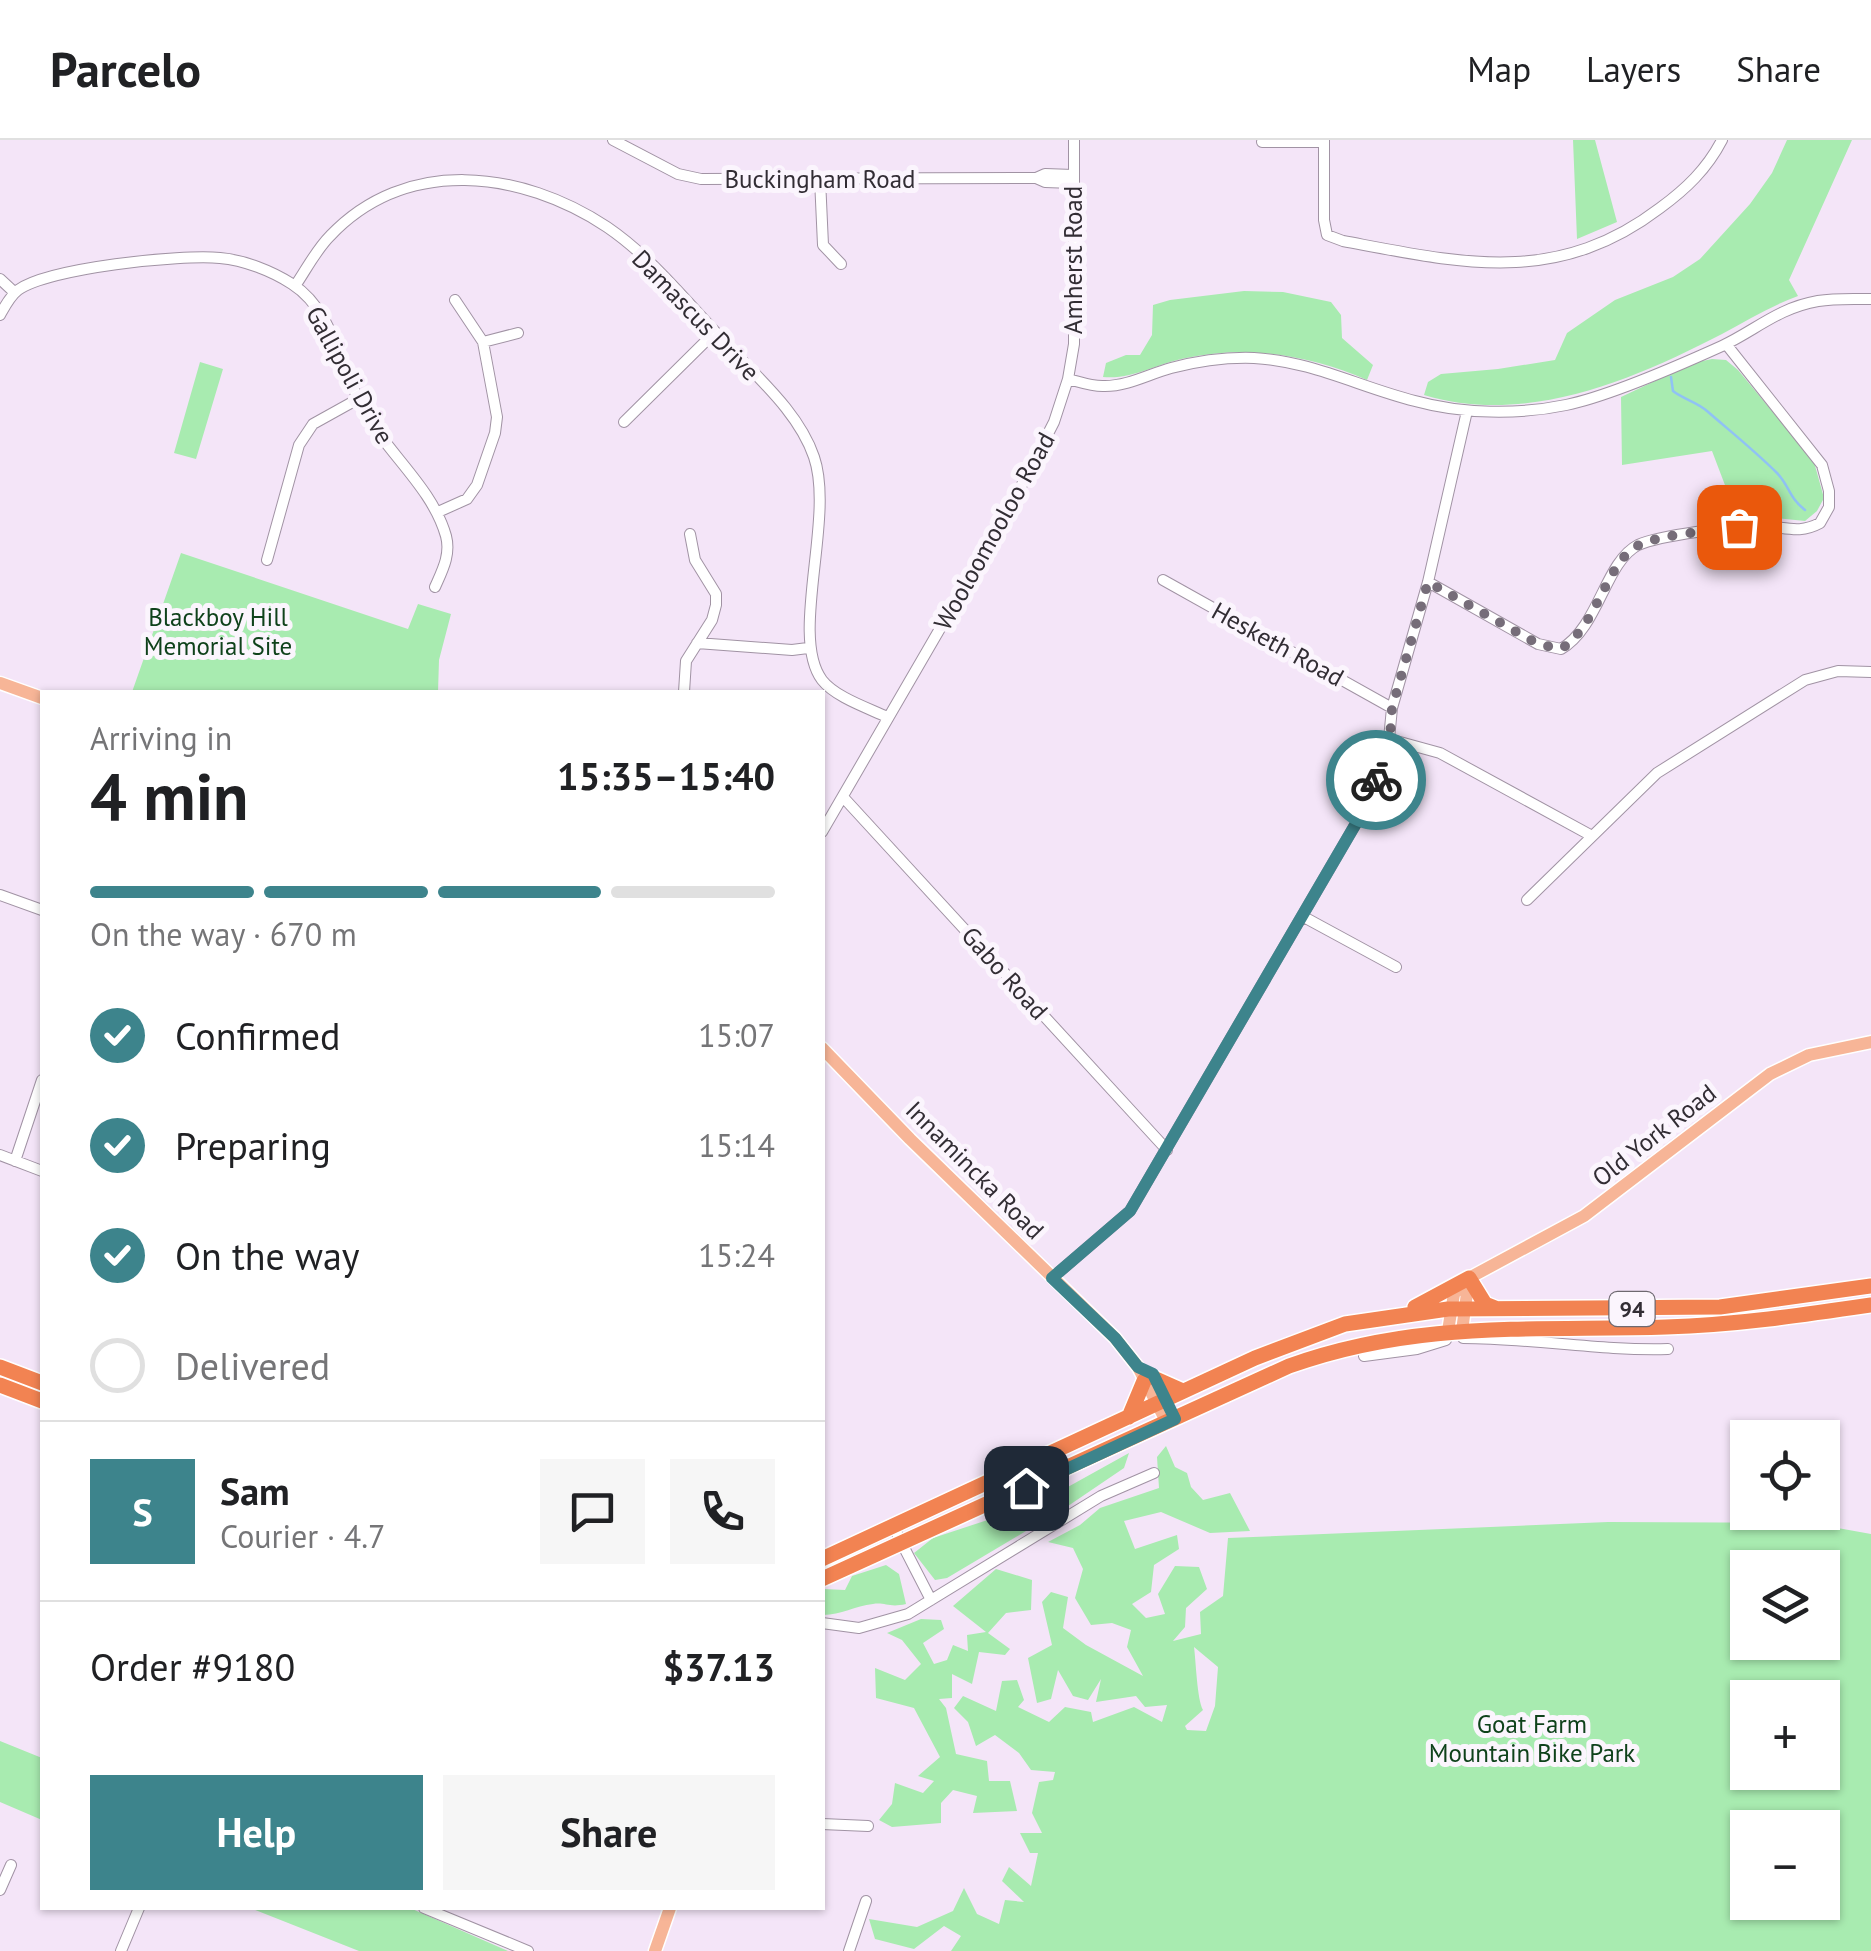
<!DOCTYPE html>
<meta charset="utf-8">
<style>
:root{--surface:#fff;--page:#f6f6f6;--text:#202124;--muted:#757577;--line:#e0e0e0;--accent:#3d848c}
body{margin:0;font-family:"PT Sans",sans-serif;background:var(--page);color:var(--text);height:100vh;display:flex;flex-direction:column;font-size:38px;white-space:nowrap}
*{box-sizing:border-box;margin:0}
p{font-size:32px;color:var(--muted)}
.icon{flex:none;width:55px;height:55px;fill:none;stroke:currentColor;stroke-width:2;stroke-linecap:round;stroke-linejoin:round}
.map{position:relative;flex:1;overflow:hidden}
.drawer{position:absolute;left:40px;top:550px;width:785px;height:1220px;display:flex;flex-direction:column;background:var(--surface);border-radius:0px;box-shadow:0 2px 8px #0004}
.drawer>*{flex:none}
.fabs{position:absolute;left:1730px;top:1280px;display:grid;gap:20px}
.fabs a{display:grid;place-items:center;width:110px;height:110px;border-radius:0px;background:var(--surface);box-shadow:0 2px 8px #0004;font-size:50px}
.pin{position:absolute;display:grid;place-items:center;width:85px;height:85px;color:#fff;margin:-42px;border-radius:20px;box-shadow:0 5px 15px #0006}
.courier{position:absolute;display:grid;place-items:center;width:100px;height:100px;margin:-50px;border:8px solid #3d848c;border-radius:50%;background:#fff;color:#222;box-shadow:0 2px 12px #0007}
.headline em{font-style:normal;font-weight:700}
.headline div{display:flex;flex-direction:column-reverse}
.headline{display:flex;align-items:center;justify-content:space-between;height:170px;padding:0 50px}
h1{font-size:65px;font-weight:700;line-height:75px}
.bar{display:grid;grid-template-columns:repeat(4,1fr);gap:15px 10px;align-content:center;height:120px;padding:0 50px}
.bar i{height:12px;border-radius:8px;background:var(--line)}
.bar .on{background:var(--accent)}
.bar p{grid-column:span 4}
.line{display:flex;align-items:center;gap:25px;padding:0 50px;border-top:2px solid var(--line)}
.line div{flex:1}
.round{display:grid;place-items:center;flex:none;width:105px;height:105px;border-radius:0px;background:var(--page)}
ol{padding:0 50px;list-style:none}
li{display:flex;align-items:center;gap:30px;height:110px}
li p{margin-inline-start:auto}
li .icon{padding:10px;border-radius:50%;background:var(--accent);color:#fff;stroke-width:4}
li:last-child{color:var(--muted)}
li i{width:55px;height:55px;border:5px solid var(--line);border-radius:50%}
.cta{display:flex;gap:20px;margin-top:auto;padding:20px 50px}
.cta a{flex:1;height:115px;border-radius:0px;background:var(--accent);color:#fff;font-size:40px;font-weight:700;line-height:115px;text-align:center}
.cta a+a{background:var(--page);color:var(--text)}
header{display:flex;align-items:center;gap:60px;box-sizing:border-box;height:140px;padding:0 50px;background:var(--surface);border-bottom:2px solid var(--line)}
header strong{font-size:48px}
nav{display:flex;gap:55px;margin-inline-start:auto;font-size:35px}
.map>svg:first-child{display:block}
.green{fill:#a8ebb0;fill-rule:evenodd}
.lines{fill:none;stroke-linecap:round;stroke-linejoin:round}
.stream{stroke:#90c2f4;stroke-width:2.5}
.minor-casing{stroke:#a193a4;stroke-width:12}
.major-casing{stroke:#fff;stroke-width:15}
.highway-casing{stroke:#fff;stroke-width:18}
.minor{stroke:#fff;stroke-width:10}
.major{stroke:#f7b597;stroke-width:12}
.highway{stroke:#f28352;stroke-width:15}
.done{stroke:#766d79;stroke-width:10;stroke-dasharray:0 18}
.route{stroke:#3d848c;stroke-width:12}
.labels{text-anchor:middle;stroke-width:10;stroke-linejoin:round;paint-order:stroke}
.shield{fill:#fbf5fd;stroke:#6e6970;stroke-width:2.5}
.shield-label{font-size:22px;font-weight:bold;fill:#322d34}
.street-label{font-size:25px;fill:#322d34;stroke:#fbf5fd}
.park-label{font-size:25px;fill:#0f421b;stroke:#fbf5fd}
</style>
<header>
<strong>Parcelo</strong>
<nav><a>Map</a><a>Layers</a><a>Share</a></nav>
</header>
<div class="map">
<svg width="1871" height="1811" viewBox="0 0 1871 1811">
<rect width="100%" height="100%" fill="#f4e5f8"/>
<path class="green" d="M1573 0H1595L1617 82 1577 99Z
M1787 0H1852L1789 140 1798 156C1771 166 1748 180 1722 194 1633 240 1526 286 1424 255L1428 242 1441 234 1498 229 1555 220 1567 193 1615 160 1673 137 1700 119 1750 64 1772 33Z
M1244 151 1283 152 1331 162 1341 175 1342 198 1373 225 1367 240C1309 215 1248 205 1186 218 1158 223 1132 240 1103 237L1106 223 1126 215H1140L1152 195 1153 165 1170 160Z
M1712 219 1726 220 1738 230 1814 322 1824 358 1817 371 1805 381 1736 374 1712 311 1622 325 1621 257 1693 223Z
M200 222 223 229 196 319 174 313Z
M181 413 408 489 418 464 451 474 439 520 438 552H132Z
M1166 1306 1175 1327 1187 1333 1191 1347 1203 1360 1230 1353 1250 1391 1210 1393 1161 1372 1124 1381 1135 1409 1177 1395 1179 1409 1154 1425 1151 1452 1132 1464 1146 1478 1165 1474 1158 1454 1175 1426 1199 1427 1207 1449 1186 1468 1185 1487 1173 1501 1201 1494 1200 1472 1223 1456 1228 1398 1608 1382 1810 1383 1871 1394V1811H951L961 1796 944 1786 914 1809 875 1799 869 1779 917 1787 953 1771 964 1748 977 1774 999 1784 1005 1760 1024 1762 1002 1741 1009 1727 1031 1746 1038 1713H1030L1020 1693H1042L1032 1673 1039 1642 1053 1640 1055 1632 1031 1630 1019 1613 995 1595 976 1606 968 1582 954 1568 963 1556 996 1571 1002 1541 1017 1540 1024 1560 1018 1567 1049 1582 1065 1567 1091 1572 1093 1582 1134 1567 1162 1582 1167 1565 1145 1567 1136 1556 1096 1562 1101 1539 1088 1560 1073 1556 1058 1530 1051 1559 1037 1563 1028 1518 1052 1505 1042 1462 1051 1452 1068 1457 1063 1488 1086 1505 1143 1536 1127 1507 1131 1490 1112 1483 1091 1485 1075 1458 1083 1429 1073 1408 1048 1402 1080 1385 1100 1368 1159 1348 1157 1317ZM1748 1428H1822V1502H1748ZM1194 1507 1218 1527 1215 1566 1206 1591 1187 1590 1185 1586 1203 1570C1197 1559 1196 1522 1194 1507ZM1748 1558H1822V1632H1748ZM1748 1688H1822V1762H1748Z
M1129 1313 1124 1328 1068 1366 947 1438 935 1440 914 1413 933 1398 1039 1363Z
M886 1425 899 1434 906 1464C889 1468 885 1462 873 1464 855 1466 841 1475 823 1475V1449L845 1450 852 1436Z
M996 1429 1032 1440 1031 1470 1006 1473 988 1493 1010 1509 1005 1515 979 1512 972 1544 952 1534V1558L939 1559 946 1568 956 1614 987 1621 989 1641H1010L1017 1671 973 1673 977 1656 953 1650 941 1663V1683L892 1687 879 1680 892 1664 895 1643 923 1653 934 1641 918 1636 940 1617 914 1568 876 1558 875 1528 905 1540 921 1524 902 1500 887 1493 921 1479 941 1480 944 1489 923 1503 934 1524 947 1520 953 1505 968 1511 967 1495 986 1492 953 1466Z
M0 1601 42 1618V1680L0 1662Z
M250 1768H410L508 1811H359Z"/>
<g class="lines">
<path class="stream" d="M1671 237 1673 251C1683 259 1697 262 1707 271 1730 291 1755 311 1777 333 1789 345 1789 358 1805 370"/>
<defs>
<path id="minor" d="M613 0 678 34 701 39 1036 38 1045 34 1073 35
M1324 0V80L1327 95 1343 101C1461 123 1556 147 1660 68 1686 49 1707 29 1722 0
M1262 2H1324
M1036 38 1045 42 1073 43
M820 39 823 105 841 124
M0 139 14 152
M295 146C306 130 316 110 330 96 406 16 521 30 607 87 651 117 685 160 721 198 753 234 798 270 814 317 835 378 789 496 822 540 835 557 868 568 887 577
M0 175C5 166 10 156 18 150 48 128 181 114 220 118 244 120 272 131 292 144 336 172 341 234 367 276 391 316 433 350 446 396 451 415 442 431 435 447
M483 202 518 193
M1068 239C1080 242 1093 247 1105 246 1128 246 1149 234 1171 228 1198 221 1226 217 1254 218 1312 221 1359 247 1415 261 1462 274 1518 275 1566 265 1610 256 1680 225 1722 206 1756 190 1778 168 1818 161 1835 158 1854 159 1871 159
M624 282 715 192
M438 372 467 359 477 345 495 293 497 277 483 202 455 160
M267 420 299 305 313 284 358 259
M1163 440 1392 568
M1428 442 1538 504 1561 509C1599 487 1605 422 1638 405 1660 395 1735 386 1760 386 1784 386 1798 395 1820 383L1829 367V351L1822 325 1726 204
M697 503 792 510 808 508
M684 552 686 521 712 480 716 465V454L695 420 690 394
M1389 599 1440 613 1592 696
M843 657 1167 1010
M822 692 1010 368 1054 282 1068 239 1074 204V0
M0 755 42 770
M1527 760 1657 633 1805 540 1838 531 1871 532
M1302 776 1396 827
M0 1015 42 1031
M15 1021 42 940
M1052 1138 1130 1071 1365 668 1389 599 1392 568 1428 442 1467 271
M1463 1198C1532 1198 1600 1211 1668 1209
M1364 1216 1417 1209 1446 1200
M894 1388 931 1460
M822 1483 859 1488 908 1474 1101 1356 1154 1333
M822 1684 868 1686
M0 1750 11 1725
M424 1768 528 1811
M121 1811 139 1768
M849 1811 866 1761"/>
<path id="major" d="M0 543 42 558
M822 908 910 999 1115 1198 1138 1227 1167 1283
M1448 1191 1454 1154 1469 1138 1584 1076 1770 934 1809 915 1871 902
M1462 1191 1469 1138
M655 1811 670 1768"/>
<path id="highway" d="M1415 1167 1469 1138 1485 1164 1495 1168
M0 1227 42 1243
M1156 1239 1183 1251
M0 1245 42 1261
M1129 1277 1144 1241
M822 1419 1255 1218 1345 1184 1448 1169 1720 1167 1871 1146
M822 1439 1289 1226C1417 1180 1533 1191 1666 1187 1735 1185 1803 1175 1871 1165"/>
</defs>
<use href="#minor" class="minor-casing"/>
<use href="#major" class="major-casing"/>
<use href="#highway" class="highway-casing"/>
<use href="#minor" class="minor"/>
<use href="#major" class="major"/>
<use href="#highway" class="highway"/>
</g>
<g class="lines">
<path class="done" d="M1376 640 1390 598 1392 568 1428 442 1538 504 1561 509C1598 486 1606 421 1639 405 1665 393 1710 392 1739 387"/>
<path class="route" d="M1026 1348 1175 1279 1153 1234 1138 1227 1115 1198 1052 1138 1130 1071 1365 668 1376 640"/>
</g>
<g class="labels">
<rect class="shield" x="1609.5" y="1152" width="45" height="34" rx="8"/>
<g class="shield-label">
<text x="1632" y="1177">94</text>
</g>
<g class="street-label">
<text x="820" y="48">Buckingham Road</text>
<text transform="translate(1073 120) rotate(-90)" y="9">Amherst Road</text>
<text transform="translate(696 175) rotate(46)" y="9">Damascus Drive</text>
<text transform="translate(350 235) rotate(61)" y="9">Gallipoli Drive</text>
<text transform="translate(994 391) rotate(-61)" y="9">Wooloomooloo Road</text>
<text transform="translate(1278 504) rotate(29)" y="9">Hesketh Road</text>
<text transform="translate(1005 833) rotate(48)" y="9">Gabo Road</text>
<text transform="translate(1654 995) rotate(-38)" y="9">Old York Road</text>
<text transform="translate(975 1030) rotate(45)" y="9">Innamincka Road</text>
</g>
<g class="park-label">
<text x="218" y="486">Blackboy Hill<tspan x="218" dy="29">Memorial Site</tspan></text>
<text x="1532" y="1593">Goat Farm<tspan x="1532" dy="29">Mountain Bike Park</tspan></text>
</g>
</g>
</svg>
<div class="fabs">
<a><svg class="icon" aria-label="locate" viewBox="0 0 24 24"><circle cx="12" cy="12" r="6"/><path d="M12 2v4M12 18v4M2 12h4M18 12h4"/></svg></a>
<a><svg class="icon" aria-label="layers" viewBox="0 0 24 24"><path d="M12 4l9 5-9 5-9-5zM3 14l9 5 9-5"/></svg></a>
<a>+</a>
<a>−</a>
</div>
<div class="pin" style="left:1739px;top:387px;background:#ea580c"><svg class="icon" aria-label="bag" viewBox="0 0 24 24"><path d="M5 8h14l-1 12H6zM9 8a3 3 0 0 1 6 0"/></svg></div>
<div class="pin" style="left:1026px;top:1348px;background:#1f2937"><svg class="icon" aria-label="home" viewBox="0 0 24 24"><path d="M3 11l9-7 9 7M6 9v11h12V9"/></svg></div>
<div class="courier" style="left:1376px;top:640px"><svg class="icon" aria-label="bike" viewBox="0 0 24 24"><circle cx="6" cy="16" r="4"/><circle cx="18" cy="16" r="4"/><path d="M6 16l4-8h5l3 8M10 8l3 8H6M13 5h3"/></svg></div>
<section class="drawer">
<div class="headline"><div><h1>4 min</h1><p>Arriving in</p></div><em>15:35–15:40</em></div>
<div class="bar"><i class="on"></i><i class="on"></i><i class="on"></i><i></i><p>On the way · 670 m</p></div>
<ol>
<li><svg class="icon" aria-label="check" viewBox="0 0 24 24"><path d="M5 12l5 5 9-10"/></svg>Confirmed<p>15:07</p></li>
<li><svg class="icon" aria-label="check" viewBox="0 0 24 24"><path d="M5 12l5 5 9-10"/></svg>Preparing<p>15:14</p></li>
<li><svg class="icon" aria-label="check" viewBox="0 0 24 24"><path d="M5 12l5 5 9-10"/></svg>On the way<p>15:24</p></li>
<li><i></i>Delivered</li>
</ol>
<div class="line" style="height:180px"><b class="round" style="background:var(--accent);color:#fff">S</b><div><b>Sam</b><p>Courier · 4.7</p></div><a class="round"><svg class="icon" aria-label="chat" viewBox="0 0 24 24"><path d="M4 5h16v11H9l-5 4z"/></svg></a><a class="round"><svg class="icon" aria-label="phone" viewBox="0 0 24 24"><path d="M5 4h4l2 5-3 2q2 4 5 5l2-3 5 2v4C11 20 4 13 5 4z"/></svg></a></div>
<div class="line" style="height:130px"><div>Order #9180</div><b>$37.13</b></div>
<div class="cta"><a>Help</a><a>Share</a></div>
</section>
</div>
